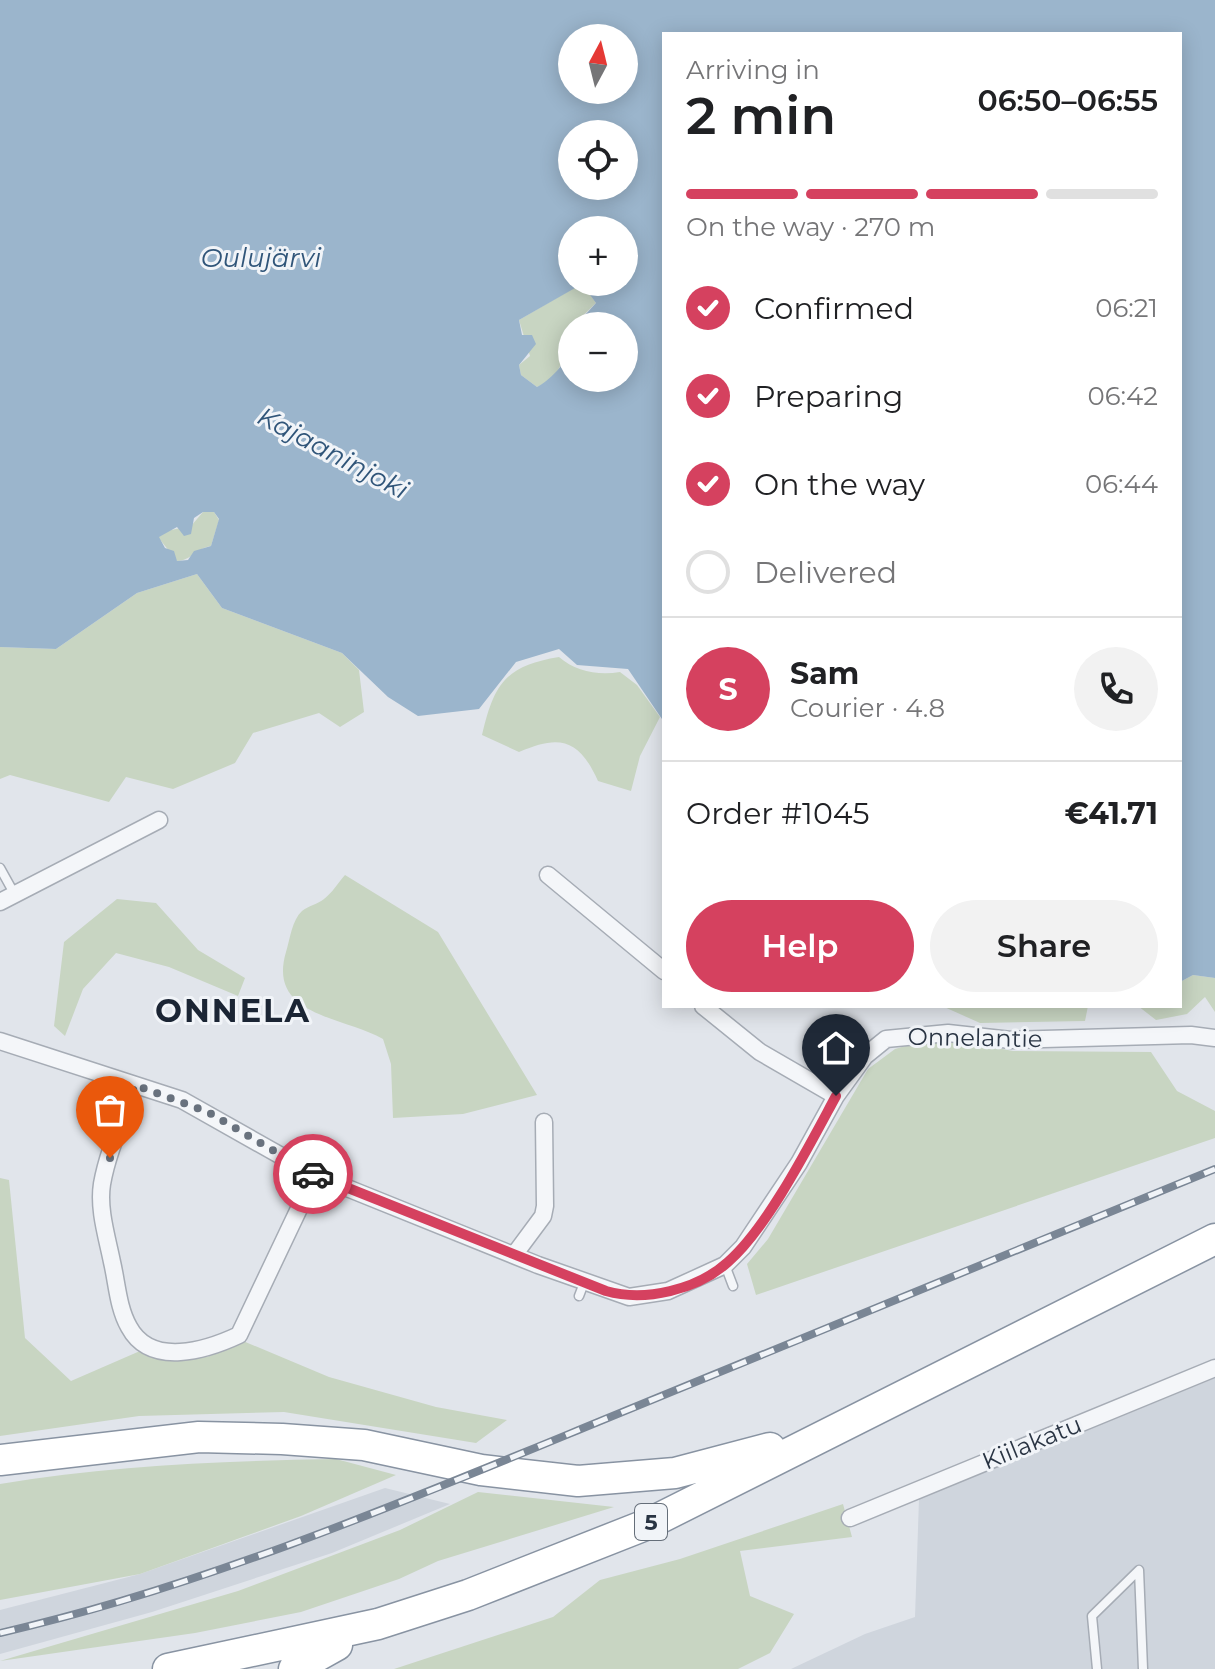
<!DOCTYPE html>
<meta charset="utf-8">
<style>
:root{--surface:#fff;--page:#f2f2f2;--text:#202124;--muted:#757577;--line:#e0e0e0;--accent:#d5415f}
body{margin:0;font-family:Montserrat,sans-serif;background:var(--page);color:var(--text);height:100vh;display:flex;flex-direction:column;font-size:30px;white-space:nowrap}
*{box-sizing:border-box;margin:0}
p{font-size:26px;color:var(--muted)}
.icon{flex:none;width:44px;height:44px;fill:none;stroke:currentColor;stroke-width:2;stroke-linecap:round;stroke-linejoin:round}
.map{position:relative;flex:1;overflow:hidden}
.panel{position:absolute;left:662px;top:32px;width:520px;height:976px;display:flex;flex-direction:column;background:var(--surface);border-radius:0px;box-shadow:0 4px 20px #0003}
.panel>*{flex:none}
.needle{width:52px;rotate:7deg}
.fabs{position:absolute;left:558px;top:24px;display:grid;gap:16px}
.fabs a{display:grid;place-items:center;width:80px;height:80px;border-radius:50%;background:var(--surface);box-shadow:0 4px 20px #0003;font-size:40px}
.pin{position:absolute;display:grid;place-items:center;width:68px;height:68px;color:#fff;margin:-82px -34px;border-radius:50% 50% 50% 0;rotate:-45deg;box-shadow:0 0 8px #0007}
.pin .icon{rotate:45deg}
.courier{position:absolute;display:grid;place-items:center;width:80px;height:80px;margin:-40px;border:6px solid #d5415f;border-radius:50%;background:#fff;color:#222;box-shadow:0 2px 10px #0007}
.overview em{font-style:normal;font-weight:600}
.overview div{display:flex;flex-direction:column-reverse}
.overview{display:flex;align-items:center;justify-content:space-between;height:136px;padding:0 24px}
h1{font-size:52px;font-weight:600;line-height:60px}
.bar{display:grid;grid-template-columns:repeat(4,1fr);gap:12px 8px;align-content:center;height:96px;padding:0 24px}
.bar i{height:10px;border-radius:6px;background:var(--line)}
.bar .active{background:var(--accent)}
.bar p{grid-column:span 4}
.line{display:flex;align-items:center;gap:20px;padding:0 24px;border-top:2px solid var(--line)}
.line div{flex:1}
.round{display:grid;place-items:center;flex:none;width:84px;height:84px;border-radius:42px;background:var(--page)}
ol{padding:0 24px;list-style:none}
li{display:flex;align-items:center;gap:24px;height:88px}
li p{margin-inline-start:auto}
li .icon{padding:8px;border-radius:50%;background:var(--accent);color:#fff;stroke-width:4}
li:last-child{color:var(--muted)}
li i{width:44px;height:44px;border:4px solid var(--line);border-radius:50%}
.action{display:flex;gap:16px;margin-top:auto;padding:16px 24px}
.action a{flex:1;height:92px;border-radius:48px;background:var(--accent);color:#fff;font-size:32px;font-weight:600;line-height:92px;text-align:center}
.action a+a{background:var(--page);color:var(--text)}
.map>svg:first-child{display:block}
.built{fill:#cfd5dd}
.green{fill:#c8d5c2}
.water{fill:#9bb5cc;fill-rule:evenodd}
.lines{fill:none;stroke-linecap:round;stroke-linejoin:round}
.lane-casing{stroke:#a6acb5;stroke-width:11}
.street-casing{stroke:#a6acb5;stroke-width:19}
.highway-casing{stroke:#8893a2;stroke-width:33}
.lane{stroke:#f4f6f9;stroke-width:8}
.street{stroke:#f4f6f9;stroke-width:16}
.highway{stroke:#fff;stroke-width:30}
.rail-casing{stroke:#7a8695;stroke-width:8}
.rail{stroke:#f1f4f8;stroke-width:5;stroke-dasharray:15;stroke-linecap:butt}
.done{stroke:#69727e;stroke-width:8;stroke-dasharray:0 14.4}
.route{stroke:#d5415f;stroke-width:10}
.labels{text-anchor:middle;stroke-width:6;stroke-linejoin:round;paint-order:stroke}
.shield{fill:#f1f4f8;stroke:#656e79;stroke-width:2}
.shield-label{font-size:22px;font-weight:bold;fill:#293443}
.street-label{font-size:24px;fill:#293443;stroke:#f1f4f8}
.water-label{font-size:26px;font-style:italic;fill:#305579;stroke:#f1f4f8}
.district-label{font-size:32px;font-weight:bold;letter-spacing:2px;fill:#1b2534;stroke:#f1f4f8}
</style>
<div class="map">
<svg width="1215" height="1669" viewBox="0 0 1215 1669">
<rect width="100%" height="100%" fill="#e1e5eb"/>
<path class="built" d="M1215 1378V1669H791L865 1634 915 1617 919 1499Z
M385 1488 450 1504 332 1553 152 1612 0 1654V1610L140 1574Z"/>
<path class="green" d="M582 283 596 303 572 326 570 349 552 380 537 387 521 375 519 365 530 356 519 320Z
M203 512H214L219 520 211 546C197 548 192 560 177 561L158 537 166 531 191 526Z
M197 574 222 608 342 653 359 670 364 712 340 727 319 713 253 733 235 763 173 789 126 777 109 802 10 775 0 779V647L56 649 137 593Z
M559 657C575 671 598 676 620 672L637 685 660 717 640 756 631 791 598 781C579 739 560 734 519 752L482 735C494 684 505 666 559 657Z
M345 875 438 932 537 1095 463 1114 393 1118 391 1064 383 1039C342 1016 267 1016 286 952 290 939 292 920 302 911 308 906 318 904 324 899 332 893 338 883 345 875Z
M117 899 156 903 198 950 245 978 238 996 169 967 116 953 83 989 65 1036 54 1026 64 942Z
M1193 975 1215 978V1012L1205 997 1187 1014 1156 1020 1138 1006H1180V982Z
M942 1006H1088L1085 1021 980 1023Z
M919 1042H966L1013 1051 1151 1052 1177 1091 1215 1111V1138L756 1295 747 1264 768 1239 868 1069 895 1049Z
M0 1178 9 1180 25 1338 71 1381 140 1351 168 1358 207 1357 243 1341 329 1377 436 1407 507 1420 476 1443 284 1412 139 1416 0 1436Z
M336 1459 396 1475 301 1516 140 1574 0 1600V1484C112 1465 222 1461 336 1459Z
M478 1492 614 1507 438 1561 399 1579 301 1612 195 1633 0 1661 238 1591 400 1530Z
M843 1504 852 1537 740 1551 750 1596 794 1614 770 1653 738 1669H394L553 1617 600 1580 680 1559Z"/>
<path class="water" d="M0 0H1215V978L1193 975 1180 982V34H664V722L628 669 577 665 559 649 516 662 479 709 418 716 388 697 342 653 222 608 197 574 137 593 56 649 0 647ZM572 38H624V90H572ZM572 134H624V186H572ZM572 230H624V282H572ZM582 284 596 303 575 326H624V378H572V330C567 339 571 341 570 349 567 363 549 381 537 387L521 375 519 365 536 344 532 335H522L519 320ZM203 512H214L219 519 211 546 194 551 188 560 177 561 174 551 165 548 159 537 177 527 184 536 191 534 194 518Z"/>
<g class="lines">
<defs>
<path id="lane" d="M0 868 15 895
M725 1265 733 1286
M579 1296 584 1283
M1097 1669 1092 1616 1139 1570 1143 1669"/>
<path id="street" d="M548 875 664 971
M0 902 159 820
M703 1006 760 1052 836 1096
M0 1041 182 1100 315 1175 538 1265 629 1297 668 1291 725 1265 743 1247 799 1163 836 1096 865 1056 886 1039 948 1033 1011 1040 1191 1035 1215 1038
M135 1085C124 1117 108 1150 102 1184 98 1209 107 1237 112 1262 117 1283 118 1308 129 1327 151 1368 207 1350 239 1335L315 1175
M514 1255 543 1216 545 1206 544 1122
M850 1518 1215 1368"/>
<path id="highway" d="M0 1460 199 1437 282 1439 364 1445 481 1470 578 1481 675 1473 770 1448
M168 1669 378 1624 468 1595 648 1524 1215 1239
M294 1669 337 1645"/>
</defs>
<use href="#lane" class="lane-casing"/>
<use href="#street" class="street-casing"/>
<use href="#highway" class="highway-casing"/>
<use href="#lane" class="lane"/>
<use href="#street" class="street"/>
<use href="#highway" class="highway"/>
<defs>
<path id="rail" d="M0 1633C202 1587 406 1501 598 1422 804 1338 1009 1253 1215 1169"/>
</defs>
<use href="#rail" class="rail-casing"/>
<use href="#rail" class="rail"/>
</g>
<g class="lines">
<path class="done" d="M110 1158 135 1085 208 1112 313 1174"/>
<path class="route" d="M313 1174 606 1291C645 1302 697 1290 728 1262 768 1227 810 1144 836 1096"/>
</g>
<g class="labels">
<rect class="shield" x="635" y="1504" width="32" height="36" rx="6"/>
<g class="shield-label">
<text x="651" y="1530">5</text>
</g>
<g class="street-label">
<text transform="translate(975 1038) rotate(1)" y="8">Onnelantie</text>
<text transform="translate(1032 1443) rotate(-22)" y="8">Kiilakatu</text>
</g>
<g class="water-label">
<text x="261" y="267">Oulujärvi</text>
<text transform="translate(333 453) rotate(28)" y="9">Kajaaninjoki</text>
</g>
<g class="district-label">
<text x="233" y="1022">ONNELA</text>
</g>
</g>
</svg>
<div class="fabs">
<a><svg class="needle" viewBox="-14 -14 28 28"><path d="M0-13l5 13h-10z" fill="#e53935"/><path d="M0 13l5-13h-10z" fill="#757577"/></svg></a>
<a><svg class="icon" aria-label="locate" viewBox="0 0 24 24"><circle cx="12" cy="12" r="6"/><path d="M12 2v4M12 18v4M2 12h4M18 12h4"/></svg></a>
<a>+</a>
<a>−</a>
</div>
<div class="pin" style="left:110px;top:1158px;background:#ea580c"><svg class="icon" aria-label="bag" viewBox="0 0 24 24"><path d="M5 8h14l-1 12H6zM9 8a3 3 0 0 1 6 0"/></svg></div>
<div class="pin" style="left:836px;top:1096px;background:#1f2937"><svg class="icon" aria-label="home" viewBox="0 0 24 24"><path d="M3 11l9-7 9 7M6 9v11h12V9"/></svg></div>
<div class="courier" style="left:313px;top:1174px"><svg class="icon" aria-label="car" viewBox="0 0 24 24"><path d="M5 17H2v-5l4-1 3-4h7l3 4 3 1v5h-3M9 17h6M6 11h13"/><circle cx="7" cy="17" r="2"/><circle cx="17" cy="17" r="2"/></svg></div>
<section class="panel">
<div class="overview"><div><h1>2 min</h1><p>Arriving in</p></div><em>06:50–06:55</em></div>
<div class="bar"><i class="active"></i><i class="active"></i><i class="active"></i><i></i><p>On the way · 270 m</p></div>
<ol>
<li><svg class="icon" aria-label="check" viewBox="0 0 24 24"><path d="M5 12l5 5 9-10"/></svg>Confirmed<p>06:21</p></li>
<li><svg class="icon" aria-label="check" viewBox="0 0 24 24"><path d="M5 12l5 5 9-10"/></svg>Preparing<p>06:42</p></li>
<li><svg class="icon" aria-label="check" viewBox="0 0 24 24"><path d="M5 12l5 5 9-10"/></svg>On the way<p>06:44</p></li>
<li><i></i>Delivered</li>
</ol>
<div class="line" style="height:144px"><b class="round" style="background:var(--accent);color:#fff">S</b><div><b>Sam</b><p>Courier · 4.8</p></div><a class="round"><svg class="icon" aria-label="phone" viewBox="0 0 24 24"><path d="M5 4h4l2 5-3 2q2 4 5 5l2-3 5 2v4C11 20 4 13 5 4z"/></svg></a></div>
<div class="line" style="height:104px"><div>Order #1045</div><b>€41.71</b></div>
<div class="action"><a>Help</a><a>Share</a></div>
</section>
</div>
